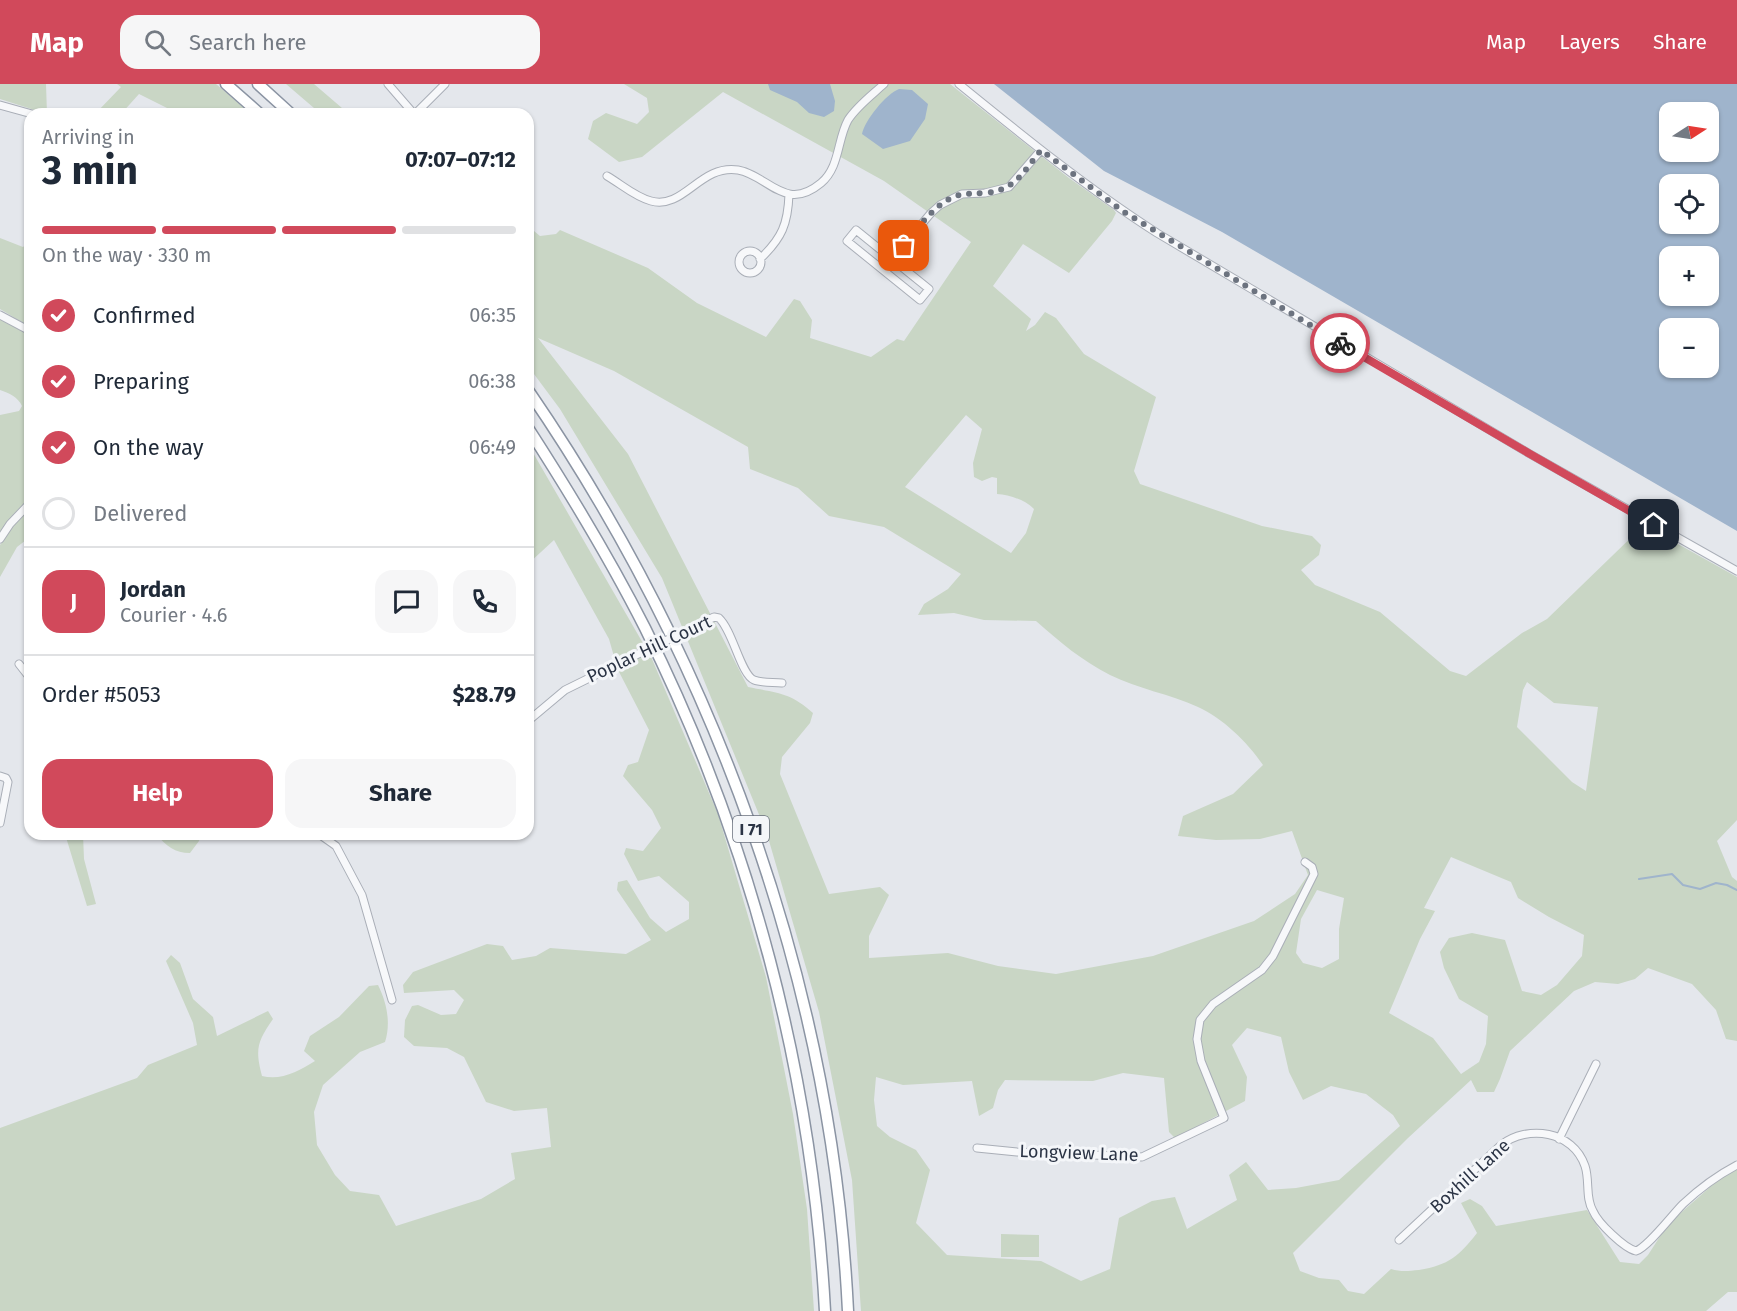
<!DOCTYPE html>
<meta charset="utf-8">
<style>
:root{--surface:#fff;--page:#f6f6f7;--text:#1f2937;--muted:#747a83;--line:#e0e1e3;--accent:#d1495b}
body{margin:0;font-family:"Fira Sans",sans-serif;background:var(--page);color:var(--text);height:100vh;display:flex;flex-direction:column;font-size:22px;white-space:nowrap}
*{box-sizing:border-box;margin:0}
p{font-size:20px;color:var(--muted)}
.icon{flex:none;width:33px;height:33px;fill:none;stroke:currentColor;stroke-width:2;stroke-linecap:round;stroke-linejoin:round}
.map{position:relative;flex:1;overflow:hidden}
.sheet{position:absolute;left:24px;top:24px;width:510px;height:732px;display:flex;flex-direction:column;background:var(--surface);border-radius:18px;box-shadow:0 2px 4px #0004}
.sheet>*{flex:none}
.needle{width:39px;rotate:78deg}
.tools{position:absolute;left:1659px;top:18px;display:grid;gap:12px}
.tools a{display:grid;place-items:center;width:60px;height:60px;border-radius:12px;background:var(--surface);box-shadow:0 2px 4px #0004;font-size:30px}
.pin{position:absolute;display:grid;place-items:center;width:51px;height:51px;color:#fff;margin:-26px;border-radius:12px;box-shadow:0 3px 9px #0006}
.courier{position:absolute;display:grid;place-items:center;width:60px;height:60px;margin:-30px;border:4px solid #d1495b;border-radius:50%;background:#fff;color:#222;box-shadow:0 2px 8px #0007}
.headline em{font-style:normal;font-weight:700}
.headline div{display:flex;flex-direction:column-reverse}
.headline{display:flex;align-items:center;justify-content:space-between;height:102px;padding:0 18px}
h1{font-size:39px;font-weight:700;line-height:45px}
.bar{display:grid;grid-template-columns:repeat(4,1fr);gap:9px 6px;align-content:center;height:72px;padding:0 18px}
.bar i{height:8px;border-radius:4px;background:var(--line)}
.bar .active{background:var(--accent)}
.bar p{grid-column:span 4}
.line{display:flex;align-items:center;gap:15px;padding:0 18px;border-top:2px solid var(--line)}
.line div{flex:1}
.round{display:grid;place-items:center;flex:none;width:63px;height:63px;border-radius:18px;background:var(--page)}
ol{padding:0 18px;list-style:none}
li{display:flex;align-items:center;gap:18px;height:66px}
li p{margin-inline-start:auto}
li .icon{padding:6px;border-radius:50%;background:var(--accent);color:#fff;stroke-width:4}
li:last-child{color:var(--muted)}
li i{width:33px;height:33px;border:3px solid var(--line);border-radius:50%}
.action{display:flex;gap:12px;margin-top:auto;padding:12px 18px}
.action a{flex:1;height:69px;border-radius:18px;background:var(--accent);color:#fff;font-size:24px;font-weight:700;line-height:69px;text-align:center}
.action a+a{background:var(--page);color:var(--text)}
header{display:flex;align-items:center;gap:36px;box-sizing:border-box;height:84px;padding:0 30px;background:var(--accent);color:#fff}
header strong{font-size:28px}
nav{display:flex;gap:33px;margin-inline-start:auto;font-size:21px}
.search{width:420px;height:54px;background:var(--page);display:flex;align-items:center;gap:15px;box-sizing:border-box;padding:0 21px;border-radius:18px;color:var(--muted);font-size:22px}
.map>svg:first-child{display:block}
.green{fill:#c9d6c5;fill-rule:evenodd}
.water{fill:#9fb4cc;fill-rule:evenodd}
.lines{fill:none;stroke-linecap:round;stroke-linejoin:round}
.stream{stroke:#9fb4cc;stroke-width:2}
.minor-casing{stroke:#a9aeb7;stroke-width:9}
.highway-casing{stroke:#8b94a3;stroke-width:13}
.minor{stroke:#f7f8fa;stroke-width:7}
.highway{stroke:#fff;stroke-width:10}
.minor-bridge-casing{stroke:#a9aeb7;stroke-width:9;stroke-linecap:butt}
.minor-bridge{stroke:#f7f8fa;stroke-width:7}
.done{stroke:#6c737f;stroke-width:6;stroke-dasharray:0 10.8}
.route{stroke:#d1495b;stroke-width:8}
.labels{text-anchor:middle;stroke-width:6;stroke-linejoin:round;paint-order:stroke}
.shield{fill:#f4f6f9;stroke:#676e7b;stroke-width:1.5}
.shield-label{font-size:16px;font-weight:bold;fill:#2b3445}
.street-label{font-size:18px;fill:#2b3445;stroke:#f4f6f9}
</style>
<header>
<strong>Map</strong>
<div class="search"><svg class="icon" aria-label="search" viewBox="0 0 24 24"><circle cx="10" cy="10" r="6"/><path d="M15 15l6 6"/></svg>Search here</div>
<nav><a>Map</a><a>Layers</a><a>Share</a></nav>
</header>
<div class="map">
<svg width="1737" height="1227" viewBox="0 0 1737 1227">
<rect width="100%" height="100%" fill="#e4e7ec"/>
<path class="green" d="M0 0H46L47 30 0 15Z
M117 0H216L251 30H168L169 25 139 10 121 30H95L121 3Z
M286 0H314L349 30H321Z
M624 0H950L1069 94 1114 126 1116 129 1112 137 1069 189 1023 160 993 202 1031 235 1026 247 1035 241 1045 228 1056 234 1084 270 1156 313 1134 387 1140 400 1262 442 1312 452 1321 461 1319 471 1301 486 1315 501 1380 528 1450 587 1466 592 1522 549 1547 535 1644 441 1737 493V736L1717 757 1732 793 1737 797V957L1726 955 1716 926 1692 900 1648 884 1635 895 1618 900 1595 898 1574 907 1510 967 1500 995 1494 1008H1477L1471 996 1408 1054 1293 1169 1300 1187 1319 1194 1339 1196 1348 1207 1364 1210 1391 1185C1401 1188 1408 1187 1419 1186 1449 1181 1459 1172 1477 1149L1461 1119 1470 1115 1482 1122 1496 1142 1587 1126 1620 1178 1639 1180 1648 1171 1668 1140 1717 1097 1737 1085V1208H1728L1706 1227H861L852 1096 819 928 767 750 662 494 560 325 528 282V142L540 152 556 150 560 146 648 184 697 219 766 253 794 215 800 217 812 236 810 254 871 273 897 255 904 257 971 158 884 97 723 8 642 73 619 78 588 55 593 37 606 29 637 40 649 28 647 14ZM538 254 614 287 748 363 750 385 798 404 829 432 884 443 961 490 948 505 924 520 918 531 954 529 984 536 1036 537C1061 559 1081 576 1110 591 1138 605 1170 610 1198 623 1223 634 1248 659 1263 681L1233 710 1183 732 1178 752 1216 756 1260 755 1292 747 1308 791 1295 810 1254 837 1153 872 1056 890 998 882 948 869 869 874V852L889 811 880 803 829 810 780 690 782 673 810 639 813 629C790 608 777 609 748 603L628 370ZM966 331 982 345 973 379 974 393 982 397 992 393 997 394V410C1010 411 1025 416 1034 425L1026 449 1011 469 905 403ZM1527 598 1554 619 1598 623 1586 707 1572 698 1517 643 1523 606ZM1451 773 1511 798 1518 814 1549 833 1584 851 1582 872 1557 901 1541 911 1522 907 1505 856 1472 849 1449 854 1440 868 1444 884 1459 915 1488 932 1486 960 1479 978 1461 990 1433 954 1389 929 1420 855 1435 827 1424 824ZM1317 806 1344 814 1339 845V875L1322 884 1303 879 1296 869 1301 835ZM1247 944 1281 953 1289 988 1303 1016 1331 1002 1366 1010 1393 1031 1400 1042 1339 1096 1296 1104 1268 1106 1246 1078 1229 1091 1237 1116 1187 1145 1175 1113 1152 1117 1119 1134 1110 1185 1081 1197 1041 1177 947 1171 916 1139 930 1086 916 1066 890 1053 877 1042 874 1016 876 993 903 1001 972 997 979 1032 993 1024 998 1006 1005 996 1093 997 1123 989 1164 994 1169 1048 1175 1054 1245 1017 1247 993 1232 961Z
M0 154 23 163 30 157V243L0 225Z
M0 235 30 249V412L0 448V331L19 327 22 322C18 313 9 309 0 306Z
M528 360 644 561 615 576 609 555 554 456 528 480Z
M30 424V453L17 463 0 493V461L17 436Z
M649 568 718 730 766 893 793 1030 807 1125 814 1227H0V1044L137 994 148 981 197 961 193 939 166 877 171 871 180 879 193 915 213 933 217 952 268 927 273 935C257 958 255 965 262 992 281 997 299 987 315 977L304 967 310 952 339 933 369 902 378 901C387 919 391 939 385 958L360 968 323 1001 314 1028 317 1061 335 1091 350 1107 379 1111 396 1142 481 1115 515 1095 511 1069 551 1063 547 1024 514 1027 486 1018 464 973 447 964 414 962 404 953 405 936 412 922 418 921 441 931 456 930 464 916 454 906 404 909 403 901 413 888 487 860 503 862 512 876 536 872 550 864 626 870 651 856 617 806 618 798 627 796 650 834 666 848 689 835V818L659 792 638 797 624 770 626 764 643 767 661 744 652 726 623 692 628 681 638 678 649 646 617 584Z
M65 750H83L84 775 96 820 87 822Z
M156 750H201L199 757 190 769C175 769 166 762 156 750Z
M1001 1150 1039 1151V1173H1001Z"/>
<path class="water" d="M768 0H830L835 17 834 27 824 33 809 29 797 18 770 6Z
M994 0H1737V447L1222 148 1104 87ZM1670 28H1708V68H1670ZM1670 100H1708V140H1670ZM1708 172V212H1670V172ZM1670 244H1708V284H1670Z
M899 5 912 6 928 20 925 35 910 57 883 65 862 50C865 36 886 10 899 5Z"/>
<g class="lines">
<path class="stream" d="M1639 795 1672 790 1683 801 1700 805 1716 799 1727 801 1737 806"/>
<defs>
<path id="minor" d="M388 0 414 30
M959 0C1023 52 1087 104 1157 149L1530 370 1737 487
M0 21 32 30
M415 30 445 0
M607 92C621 100 635 113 651 117 684 126 700 80 738 86 768 91 785 129 821 99 840 83 837 56 848 36 857 22 872 11 884 0
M856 146 929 205 920 216 847 157Z
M739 178a11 11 0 1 1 22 0a11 11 0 1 1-22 0Z
M760 175C782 154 788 140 789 110
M883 186 931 129 940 121 962 110 985 109 1009 103 1041 66
M0 231 30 247
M0 455 10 440 30 419
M686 547 714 533 719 534C733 547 741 591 754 596 762 599 773 598 782 599
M19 580 30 594
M528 637 565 606 636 571
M0 692 6 694 8 698 0 739
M319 750 336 762 362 811 392 916
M1559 1055 1596 980
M977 1064 1017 1068 1142 1073 1224 1034 1201 977 1197 955 1200 936 1213 920 1262 886 1273 872 1314 790 1312 783 1305 778
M1399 1156 1501 1061C1528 1040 1573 1047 1585 1082 1590 1097 1585 1114 1593 1127 1598 1139 1624 1164 1636 1167 1648 1163 1672 1131 1683 1120 1699 1105 1718 1091 1737 1081"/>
<path id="highway" d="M226 0 260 30
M258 0 291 30
M528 306C714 577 832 898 848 1227
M528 344C570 409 610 475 645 544 751 756 812 991 825 1227"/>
</defs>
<use href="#minor" class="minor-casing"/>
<use href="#highway" class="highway-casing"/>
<use href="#minor" class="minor"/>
<use href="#highway" class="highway"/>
<defs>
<path id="minor-bridge" d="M636 571 686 547"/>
</defs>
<use href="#minor-bridge" class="minor-bridge-casing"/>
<use href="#minor-bridge" class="minor-bridge"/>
</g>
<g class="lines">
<path class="done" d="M904 162C918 144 932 123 953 113 963 109 973 110 985 109 1016 106 1023 88 1041 66L1124 128 1340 259"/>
<path class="route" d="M1340 259 1530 370 1654 441"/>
</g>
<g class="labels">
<rect class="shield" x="733" y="732" width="36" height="26" rx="4.5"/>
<g class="shield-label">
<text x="751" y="751">I 71</text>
</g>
<g class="street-label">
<text transform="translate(649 565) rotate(-25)" y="6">Poplar Hill Court</text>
<text transform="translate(1079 1069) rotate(2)" y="6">Longview Lane</text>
<text transform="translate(1470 1092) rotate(-42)" y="6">Boxhill Lane</text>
</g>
</g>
</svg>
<div class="tools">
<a><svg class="needle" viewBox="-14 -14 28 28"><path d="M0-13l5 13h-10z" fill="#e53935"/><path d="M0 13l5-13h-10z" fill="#747a83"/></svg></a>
<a><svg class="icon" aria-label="locate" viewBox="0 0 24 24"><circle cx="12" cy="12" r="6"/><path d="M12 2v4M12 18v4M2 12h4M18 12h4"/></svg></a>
<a>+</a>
<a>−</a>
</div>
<div class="pin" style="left:904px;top:162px;background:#ea580c"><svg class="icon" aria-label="bag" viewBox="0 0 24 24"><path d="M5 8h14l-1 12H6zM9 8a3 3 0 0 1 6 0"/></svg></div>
<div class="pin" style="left:1654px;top:441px;background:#1f2937"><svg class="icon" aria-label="home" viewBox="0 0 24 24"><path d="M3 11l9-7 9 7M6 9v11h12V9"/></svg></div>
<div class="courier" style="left:1340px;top:259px"><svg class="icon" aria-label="bike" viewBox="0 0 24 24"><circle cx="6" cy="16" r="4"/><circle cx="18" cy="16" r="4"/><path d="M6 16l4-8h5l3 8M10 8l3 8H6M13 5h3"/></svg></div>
<section class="sheet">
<div class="headline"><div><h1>3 min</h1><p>Arriving in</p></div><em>07:07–07:12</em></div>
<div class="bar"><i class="active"></i><i class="active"></i><i class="active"></i><i></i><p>On the way · 330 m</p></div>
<ol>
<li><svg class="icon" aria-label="check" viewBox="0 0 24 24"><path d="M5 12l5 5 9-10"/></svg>Confirmed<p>06:35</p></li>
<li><svg class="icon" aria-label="check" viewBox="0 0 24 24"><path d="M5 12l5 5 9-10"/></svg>Preparing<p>06:38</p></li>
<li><svg class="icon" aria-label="check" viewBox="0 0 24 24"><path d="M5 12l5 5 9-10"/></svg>On the way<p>06:49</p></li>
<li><i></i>Delivered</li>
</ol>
<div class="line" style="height:108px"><b class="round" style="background:var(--accent);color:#fff">J</b><div><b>Jordan</b><p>Courier · 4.6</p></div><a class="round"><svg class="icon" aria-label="chat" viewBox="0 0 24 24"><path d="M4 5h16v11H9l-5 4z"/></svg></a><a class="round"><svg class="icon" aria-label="phone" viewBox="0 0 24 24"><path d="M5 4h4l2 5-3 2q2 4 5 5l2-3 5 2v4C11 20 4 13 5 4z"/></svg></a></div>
<div class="line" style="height:78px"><div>Order #5053</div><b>$28.79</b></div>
<div class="action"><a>Help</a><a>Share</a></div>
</section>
</div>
